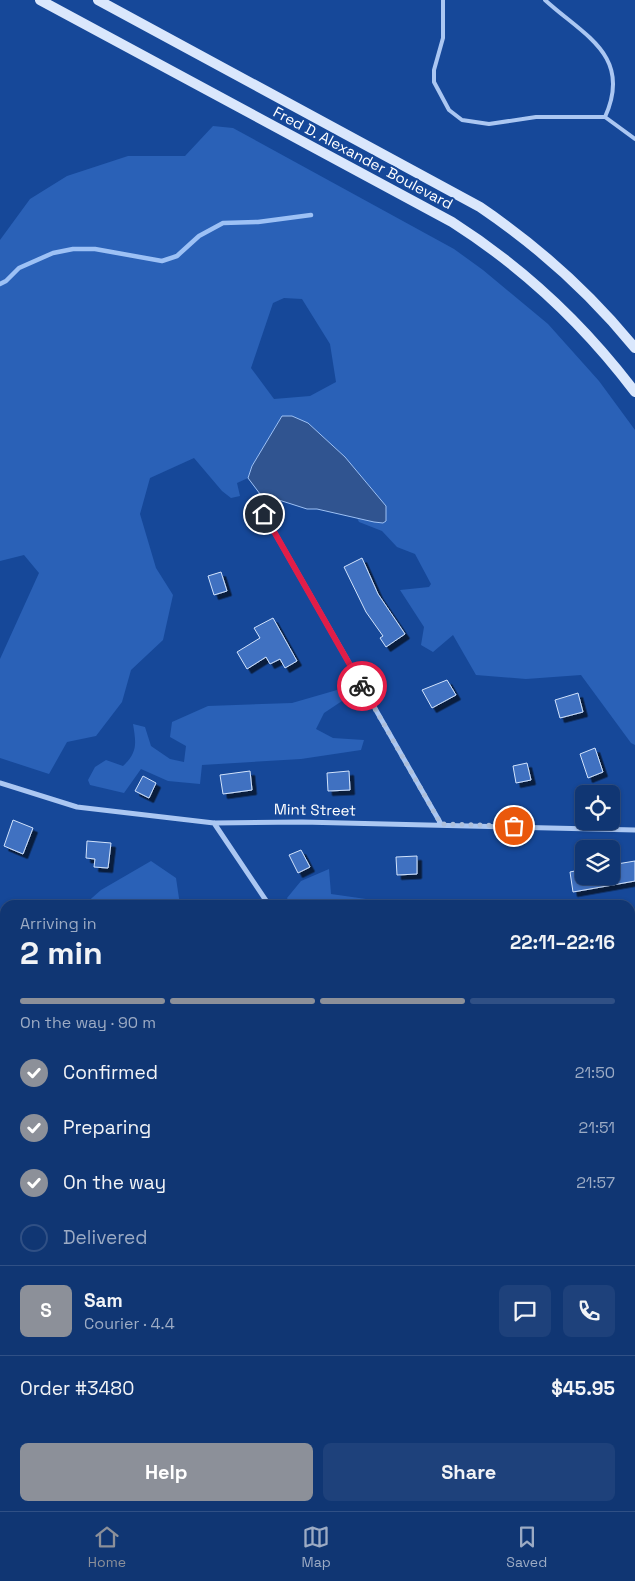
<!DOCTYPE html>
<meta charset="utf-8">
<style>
:root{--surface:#103673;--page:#1e417b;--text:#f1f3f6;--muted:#9cabc4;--line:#305085;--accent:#8c9099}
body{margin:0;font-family:"Space Grotesk",sans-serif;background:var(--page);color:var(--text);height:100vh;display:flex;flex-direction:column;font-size:19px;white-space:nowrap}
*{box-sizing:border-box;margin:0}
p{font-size:16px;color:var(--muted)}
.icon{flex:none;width:28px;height:28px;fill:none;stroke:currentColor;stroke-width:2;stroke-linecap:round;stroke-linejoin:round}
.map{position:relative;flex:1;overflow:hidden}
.side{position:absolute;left:0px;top:900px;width:635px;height:611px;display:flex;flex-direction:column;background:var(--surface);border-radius:15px 15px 0 0;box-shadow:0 1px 4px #0004,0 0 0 1px var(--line)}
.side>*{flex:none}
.tools{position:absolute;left:575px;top:785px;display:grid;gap:10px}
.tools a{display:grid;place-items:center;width:45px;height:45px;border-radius:8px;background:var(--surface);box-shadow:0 1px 4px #0004,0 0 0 1px var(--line);font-size:25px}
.pin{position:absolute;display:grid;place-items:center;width:42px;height:42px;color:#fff;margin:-21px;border:2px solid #fff;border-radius:50%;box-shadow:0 1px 5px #0007}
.courier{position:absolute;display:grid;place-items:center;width:50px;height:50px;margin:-25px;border:4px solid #e11d48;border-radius:50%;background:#fff;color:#222;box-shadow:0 1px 6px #0007}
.overview em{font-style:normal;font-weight:700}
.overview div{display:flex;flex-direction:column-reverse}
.overview{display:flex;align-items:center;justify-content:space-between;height:85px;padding:0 20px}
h1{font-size:32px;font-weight:700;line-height:38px}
.bar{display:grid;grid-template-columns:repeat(4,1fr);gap:8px 5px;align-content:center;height:60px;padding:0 20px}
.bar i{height:6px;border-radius:4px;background:var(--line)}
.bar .selected{background:var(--accent)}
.bar p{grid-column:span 4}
.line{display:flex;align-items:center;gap:12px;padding:0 20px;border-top:1px solid var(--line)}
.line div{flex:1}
.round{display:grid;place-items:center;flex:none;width:52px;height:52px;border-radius:8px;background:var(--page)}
ol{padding:0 20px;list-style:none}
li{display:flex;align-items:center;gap:15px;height:55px}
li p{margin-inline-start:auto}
li .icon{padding:5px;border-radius:50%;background:var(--accent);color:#fff;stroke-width:4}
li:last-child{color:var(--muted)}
li i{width:28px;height:28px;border:2px solid var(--line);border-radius:50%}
.primary-button{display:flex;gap:10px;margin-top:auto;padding:10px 20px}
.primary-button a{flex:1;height:58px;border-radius:8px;background:var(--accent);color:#fff;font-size:20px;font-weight:700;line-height:58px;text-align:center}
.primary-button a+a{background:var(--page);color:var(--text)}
.tab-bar{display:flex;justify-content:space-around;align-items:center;height:70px;border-top:1px solid var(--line);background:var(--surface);font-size:14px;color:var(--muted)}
.tab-bar a{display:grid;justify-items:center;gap:2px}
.tab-bar .selected{color:var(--accent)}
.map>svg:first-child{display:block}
.green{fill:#2a61b7;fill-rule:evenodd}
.water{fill:#305490;stroke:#9dc1f5}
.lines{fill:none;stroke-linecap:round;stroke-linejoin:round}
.stream{stroke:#9dc1f5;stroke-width:4.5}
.building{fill:#3f71c1;stroke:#d2e3fc;filter:url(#shadow)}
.lane{stroke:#abc7f2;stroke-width:4}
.street{stroke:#abc7f2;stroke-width:5}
.secondary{stroke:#dae7fc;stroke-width:10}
.done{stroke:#adbfdb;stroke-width:5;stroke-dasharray:0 9}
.route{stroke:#e11d48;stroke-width:6}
.labels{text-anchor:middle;stroke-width:4;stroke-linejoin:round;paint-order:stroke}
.street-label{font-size:15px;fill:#fff;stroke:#164899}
</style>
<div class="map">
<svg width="635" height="1511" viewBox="0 0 635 1511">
<defs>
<filter id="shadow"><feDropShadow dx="4.5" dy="4.5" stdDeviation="0" flood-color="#0009"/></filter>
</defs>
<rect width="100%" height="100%" fill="#164899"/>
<path class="green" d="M213 126 233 128 454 249 483 270 548 324 599 381 635 430V745L631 743 581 675 526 679 476 675 453 635 433 652 421 645 424 627 400 590 429 587 431 584 415 554 397 547 382 531 359 522 357 518 383 523 386 521V506L345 457 308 423 282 416 252 466 248 478 237 483 240 496 231 498 222 491 194 458 150 478 140 514 156 568 173 595 163 640 131 670 122 702 96 736 67 742 49 774 0 758V659L39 573 24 555 0 561V240L30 199 67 176 128 156H185ZM284 298 302 299 330 344 336 382 310 396 274 399 251 368 273 303Z
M337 690 342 701 324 713 316 729 333 738 364 740 361 750 301 759 202 765 200 784 168 781 141 769 124 793 90 785 88 780 95 767 106 760 123 766C138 752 136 743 133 724L145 727 151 746 170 759 184 762 186 746 170 737 172 722 208 706 292 703Z
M151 861 176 878 180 905H84L101 890Z
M329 869 331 894 373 900 377 905H291L287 898 301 881Z
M0 955 5 963V1227L0 1223Z
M635 1096V1163L630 1166V1102Z
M385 1506H490L493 1511H388Z"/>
<path class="water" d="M282 416H292L308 423 345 457 386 506V521L383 523 374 522 317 509H307L260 494 248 478 252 466Z"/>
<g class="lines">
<path class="stream" d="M0 284 6 281 19 268 53 253 73 249H95L162 261 177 256 199 236 223 223 258 222 311 215
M0 1115 5 1111"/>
</g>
<path class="building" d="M362 558 378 594 405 634 386 647 380 638 383 636 366 612 344 567Z
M221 572 227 591 214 595 208 576Z
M273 618 297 661 285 668 280 659 270 664 266 657 247 669 237 652 260 638 254 628Z
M447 680 456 695 432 708 422 690Z
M578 693 583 712 560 718 555 700Z
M595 748 603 772 588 778 580 754Z
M527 763 531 780 516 783 513 766Z
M250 771 252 790 223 794 220 775Z
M349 771 350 790 328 791 327 773Z
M143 776 156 783 149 798 135 791Z
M13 820 33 828 23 854 4 846Z
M87 841 111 843 108 868 94 867 95 859 86 858Z
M301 850 310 867 298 873 289 855Z
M417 856V874L397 875 396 857Z
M635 861V881L573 892 570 872 584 869V876H611V865Z"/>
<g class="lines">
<path class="lane" d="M443 0V38L434 70V82L449 110 462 120 489 124 536 117H605L635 139
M545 0C583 35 633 55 605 117"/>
<path class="street" d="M264 514 441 824
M0 783 77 807 214 823 302 822 635 830
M214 823 269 905
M630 1243 635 1240
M630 1373 635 1378
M226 1511 233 1506"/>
<path class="secondary" d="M40 0 452 222C524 268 583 323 635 392
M98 0 480 207C539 247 590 293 635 348"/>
</g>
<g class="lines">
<path class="done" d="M362 686 441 824 514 826"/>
<path class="route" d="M264 514 362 686"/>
</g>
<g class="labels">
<g class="street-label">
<text transform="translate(363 158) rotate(28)" y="5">Fred D. Alexander Boulevard</text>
<text transform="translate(315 810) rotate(1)" y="5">Mint Street</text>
</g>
</g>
</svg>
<div class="tools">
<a><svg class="icon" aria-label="locate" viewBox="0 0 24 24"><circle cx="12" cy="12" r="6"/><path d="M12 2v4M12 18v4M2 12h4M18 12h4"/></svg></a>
<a><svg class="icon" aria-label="layers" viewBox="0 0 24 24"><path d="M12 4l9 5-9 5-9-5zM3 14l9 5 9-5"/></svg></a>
</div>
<div class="pin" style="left:514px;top:826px;background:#ea580c"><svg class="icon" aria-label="bag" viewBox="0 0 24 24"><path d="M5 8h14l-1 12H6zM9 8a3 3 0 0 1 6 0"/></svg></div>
<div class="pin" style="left:264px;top:514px;background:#1f2937"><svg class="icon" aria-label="home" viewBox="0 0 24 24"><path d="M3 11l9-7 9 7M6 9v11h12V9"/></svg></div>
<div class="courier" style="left:362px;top:686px"><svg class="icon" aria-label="bike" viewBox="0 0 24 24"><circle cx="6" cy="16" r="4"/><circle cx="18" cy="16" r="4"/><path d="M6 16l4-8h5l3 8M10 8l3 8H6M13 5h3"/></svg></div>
<section class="side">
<div class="overview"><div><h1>2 min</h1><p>Arriving in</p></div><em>22:11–22:16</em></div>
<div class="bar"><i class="selected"></i><i class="selected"></i><i class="selected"></i><i></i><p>On the way · 90 m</p></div>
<ol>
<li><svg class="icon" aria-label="check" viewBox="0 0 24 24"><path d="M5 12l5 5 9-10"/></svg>Confirmed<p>21:50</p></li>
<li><svg class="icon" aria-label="check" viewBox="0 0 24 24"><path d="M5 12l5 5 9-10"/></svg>Preparing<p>21:51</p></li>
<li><svg class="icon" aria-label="check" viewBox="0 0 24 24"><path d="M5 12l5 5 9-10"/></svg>On the way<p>21:57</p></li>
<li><i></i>Delivered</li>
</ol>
<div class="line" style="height:90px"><b class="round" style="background:var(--accent);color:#fff">S</b><div><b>Sam</b><p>Courier · 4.4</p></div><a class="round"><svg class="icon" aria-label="chat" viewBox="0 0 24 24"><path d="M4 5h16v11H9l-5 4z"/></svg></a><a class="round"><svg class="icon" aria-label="phone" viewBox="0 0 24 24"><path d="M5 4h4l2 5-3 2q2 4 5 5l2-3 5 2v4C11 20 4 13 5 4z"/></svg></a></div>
<div class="line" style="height:65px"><div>Order #3480</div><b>$45.95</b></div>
<div class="primary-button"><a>Help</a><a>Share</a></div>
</section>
</div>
<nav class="tab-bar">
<a class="selected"><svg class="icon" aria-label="home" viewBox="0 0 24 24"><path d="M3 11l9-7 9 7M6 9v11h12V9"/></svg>Home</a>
<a><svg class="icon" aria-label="map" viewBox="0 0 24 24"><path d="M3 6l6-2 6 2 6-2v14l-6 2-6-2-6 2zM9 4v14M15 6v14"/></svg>Map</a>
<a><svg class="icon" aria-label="saved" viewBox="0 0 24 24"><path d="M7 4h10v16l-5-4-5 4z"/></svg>Saved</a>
</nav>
